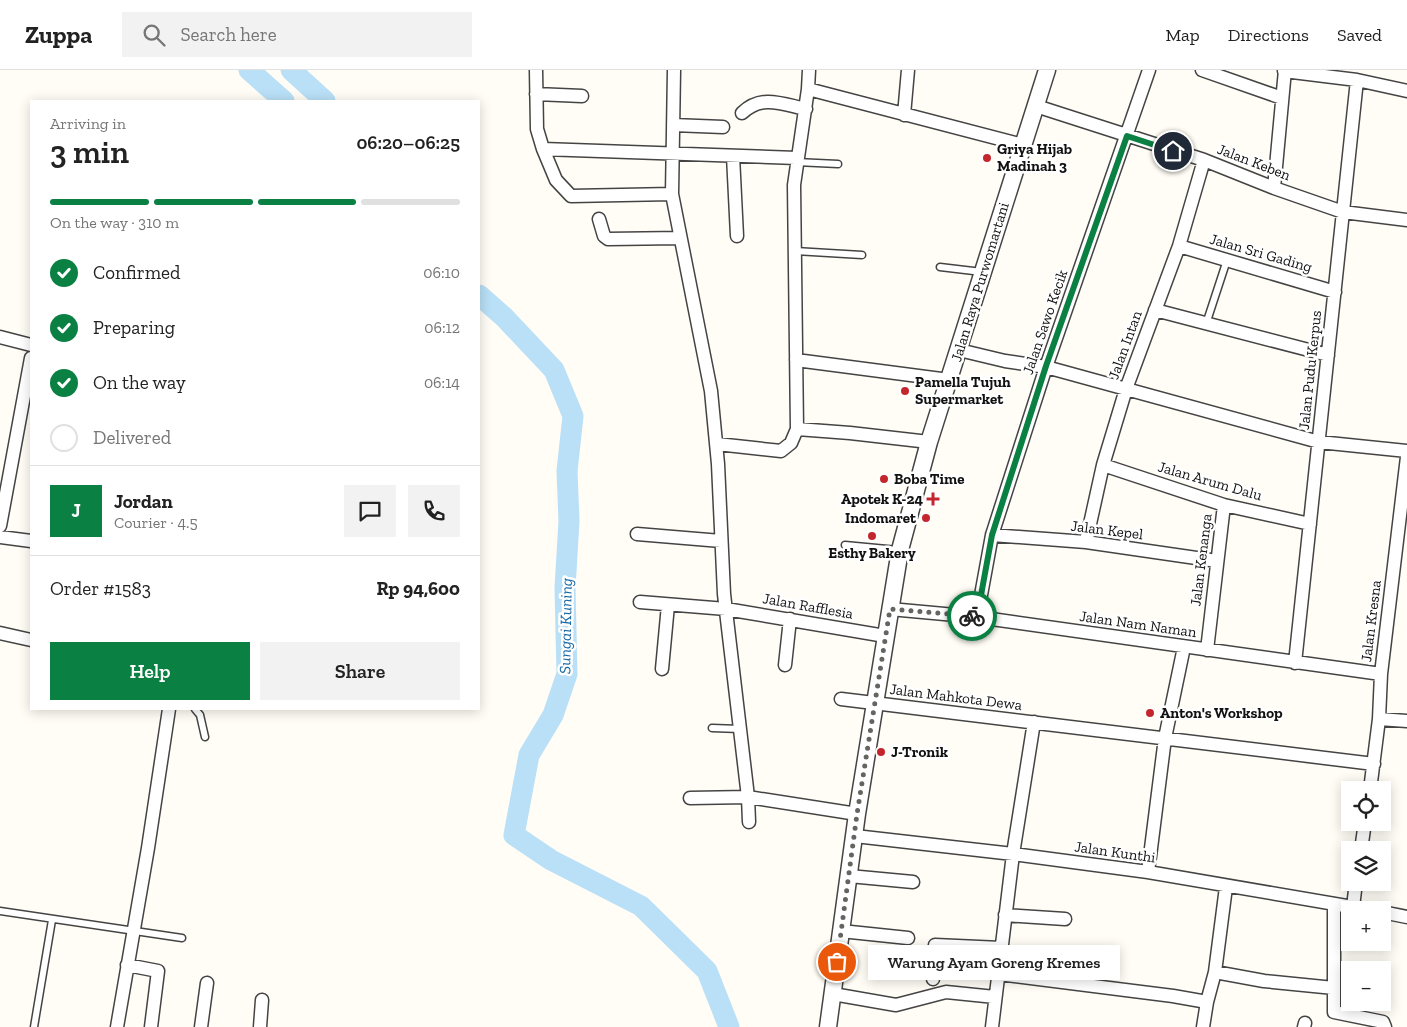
<!DOCTYPE html>
<meta charset="utf-8">
<style>
:root{--surface:#fff;--page:#f2f2f2;--text:#222;--muted:#767676;--line:#e0e0e0;--accent:#0b8043}
body{margin:0;font-family:"Zilla Slab",serif;background:var(--page);color:var(--text);height:100vh;display:flex;flex-direction:column;font-size:19px;white-space:nowrap}
*{box-sizing:border-box;margin:0}
p{font-size:16px;color:var(--muted)}
.icon{flex:none;width:28px;height:28px;fill:none;stroke:currentColor;stroke-width:2;stroke-linecap:round;stroke-linejoin:round}
.map{position:relative;flex:1;overflow:hidden}
.drawer{position:absolute;left:30px;top:30px;width:450px;height:610px;display:flex;flex-direction:column;background:var(--surface);border-radius:0px;box-shadow:0 2px 12px #0003}
.drawer>*{flex:none}
.controls{position:absolute;left:1341px;top:711px;display:grid;gap:10px}
.controls a{display:grid;place-items:center;width:50px;height:50px;border-radius:0px;background:var(--surface);box-shadow:0 2px 12px #0003;font-size:25px}
.pin{position:absolute;display:grid;place-items:center;width:42px;height:42px;color:#fff;margin:-21px;border:2px solid #fff;border-radius:50%;box-shadow:0 1px 5px #0007}
.courier{position:absolute;display:grid;place-items:center;width:50px;height:50px;margin:-25px;border:4px solid #0b8043;border-radius:50%;background:#fff;color:#222;box-shadow:0 1px 6px #0007}
.bubble{position:absolute;height:35px;border-radius:0px;background:var(--surface);box-shadow:0 2px 12px #0003;font-size:16px;font-weight:600;line-height:35px;text-align:center}
.summary em{font-style:normal;font-weight:600}
.summary div{display:flex;flex-direction:column-reverse}
.summary{display:flex;align-items:center;justify-content:space-between;height:85px;padding:0 20px}
h1{font-size:32px;font-weight:600;line-height:38px}
.bar{display:grid;grid-template-columns:repeat(4,1fr);gap:8px 5px;align-content:center;height:60px;padding:0 20px}
.bar i{height:6px;border-radius:4px;background:var(--line)}
.bar .active{background:var(--accent)}
.bar p{grid-column:span 4}
.line{display:flex;align-items:center;gap:12px;padding:0 20px;border-top:1px solid var(--line)}
.line div{flex:1}
.round{display:grid;place-items:center;flex:none;width:52px;height:52px;border-radius:0px;background:var(--page)}
ol{padding:0 20px;list-style:none}
li{display:flex;align-items:center;gap:15px;height:55px}
li p{margin-inline-start:auto}
li .icon{padding:5px;border-radius:50%;background:var(--accent);color:#fff;stroke-width:4}
li:last-child{color:var(--muted)}
li i{width:28px;height:28px;border:2px solid var(--line);border-radius:50%}
.action{display:flex;gap:10px;margin-top:auto;padding:10px 20px}
.action a{flex:1;height:58px;border-radius:0px;background:var(--accent);color:#fff;font-size:20px;font-weight:600;line-height:58px;text-align:center}
.action a+a{background:var(--page);color:var(--text)}
header{display:flex;align-items:center;gap:30px;box-sizing:border-box;height:70px;padding:0 25px;background:var(--surface);border-bottom:1px solid var(--line)}
header strong{font-size:24px}
nav{display:flex;gap:28px;margin-inline-start:auto;font-size:18px}
.search{width:350px;height:45px;background:var(--page);display:flex;align-items:center;gap:12px;box-sizing:border-box;padding:0 18px;border-radius:0px;color:var(--muted);font-size:19px}
.map>svg:first-child{display:block}
.lines{fill:none;stroke-linecap:round;stroke-linejoin:round}
.river{stroke:#b9e0f7;stroke-width:21}
.service-casing{stroke:#444;stroke-width:9}
.minor-casing{stroke:#444;stroke-width:15}
.tertiary-casing{stroke:#444;stroke-width:19}
.service{stroke:#fff;stroke-width:6}
.minor{stroke:#fff;stroke-width:12}
.tertiary{stroke:#fff;stroke-width:16}
.done{stroke:#646461;stroke-width:5;stroke-dasharray:0 9}
.route{stroke:#0b8043;stroke-width:6}
.poi-dot{fill:#c4262e;stroke:#fff;stroke-width:2}
.labels{text-anchor:middle;stroke-width:5;stroke-linejoin:round;paint-order:stroke}
.poi-label{font-size:15px;font-weight:bold;fill:#111;stroke:#fff;text-anchor:start}
.street-label{font-size:15px;fill:#111;stroke:#fff}
.water-label{font-size:16px;font-style:italic;fill:#1768a6;stroke:#fff}
</style>
<header>
<strong>Zuppa</strong>
<div class="search"><svg class="icon" aria-label="search" viewBox="0 0 24 24"><circle cx="10" cy="10" r="6"/><path d="M15 15l6 6"/></svg>Search here</div>
<nav><a>Map</a><a>Directions</a><a>Saved</a></nav>
</header>
<div class="map">
<svg width="1407" height="957" viewBox="0 0 1407 957">
<rect width="100%" height="100%" fill="#fffdf5"/>
<g class="lines">
<path class="river" d="M249 0 284 31
M291 0 325 31
M479 225 504 247 554 300 573 346 567 401 569 451 565 518 567 604 553 645 529 685 514 765 551 790 641 836 707 901 729 957"/>
<defs>
<path id="service" d="M796 92 838 94
M795 181 862 185
M940 197 982 202
M1206 254 1227 190
M845 475 898 480
M195 639 200 645 205 667
M712 658 740 659
M0 841 182 868
M34 957 52 850"/>
<path id="minor" d="M536 0 537 59 543 79 797 88
M674 0 672 124 711 321 718 394 724 524 748 727 749 752
M809 0 808 19 1023 75
M1202 0 1282 28
M1284 1 1357 10 1407 21
M808 19 794 115 797 359 850 363 929 372
M536 24 582 26
M1036 36 1204 90 1274 118 1343 142 1407 150
M742 43C762 24 782 34 806 39
M904 45 908 0
M673 55 723 57
M543 79 556 110 571 126 672 124
M733 86 737 166
M1274 118 1285 0
M599 149 604 166 608 169 680 168
M1179 176 1335 222
M1155 240 1328 285
M0 267 31 275
M959 280 1005 291 1046 297 1319 372 1407 381
M796 290 949 310
M717 374 781 381 791 373 797 359
M1103 395 1224 435 1310 454
M0 456 31 288
M637 464 721 471
M992 465 1086 472 1217 491
M0 467 31 471
M1086 472 1103 395 1126 319 1179 176 1204 90
M640 532 726 539 885 566
M890 539 977 547 1381 604
M977 547 992 465 1046 297 1149 0
M0 563 31 570
M1207 580 1224 435
M1295 593 1357 10
M785 595 790 549
M662 599 668 535
M841 629 1374 694
M1379 649 1407 651
M1370 720 1379 649 1381 604 1407 387
M690 728 748 727 857 744
M855 766 1013 784 1148 802 1370 840
M1361 780 1365 752
M1148 802 1165 668 1184 577
M849 806 913 812
M1334 834V942L1383 952 1385 957
M1353 837 1356 812
M1382 842 1407 847
M1005 845 1065 849
M841 861 908 868
M127 895 158 901 151 957
M1215 902 1264 911 1334 918
M998 904 1173 926 1207 932
M933 909 935 875 1001 878
M833 924 896 935 946 922 995 927
M117 957 148 778 169 639
M201 957 207 913
M260 957 262 930
M992 957 1013 784 1034 652
M1203 957 1207 932 1215 902 1226 817
M1304 957 1305 953"/>
<path id="tertiary" d="M828 957 857 744 900 480 929 372 1047 0"/>
</defs>
<use href="#service" class="service-casing"/>
<use href="#minor" class="minor-casing"/>
<use href="#tertiary" class="tertiary-casing"/>
<use href="#service" class="service"/>
<use href="#minor" class="minor"/>
<use href="#tertiary" class="tertiary"/>
</g>
<g class="lines">
<path class="done" d="M837 892 857 744 890 539 972 546"/>
<path class="route" d="M972 546 977 547 992 465 1046 296 1127 66 1173 81"/>
</g>
<g class="poi-dot">
<circle cx="987" cy="88" r="5"/>
<circle cx="905" cy="321" r="5"/>
<circle cx="884" cy="409" r="5"/>
<path d="M930.5 421.5h5v5h5v5h-5v5h-5v-5h-5v-5h5z"/>
<circle cx="926" cy="448" r="5"/>
<circle cx="872" cy="466" r="5"/>
<circle cx="1150" cy="643" r="5"/>
<circle cx="881" cy="682" r="5"/>
</g>
<g class="labels">
<g class="poi-label">
<text x="997" y="84">Griya Hijab<tspan x="997" dy="17">Madinah 3</tspan></text>
<text x="915" y="317">Pamella Tujuh<tspan x="915" dy="17">Supermarket</tspan></text>
<text x="894" y="414">Boba Time</text>
<text x="923" y="434" text-anchor="end">Apotek K-24</text>
<text x="916" y="453" text-anchor="end">Indomaret</text>
<text x="872" y="488" text-anchor="middle">Esthy Bakery</text>
<text x="1160" y="648">Anton's Workshop</text>
<text x="891" y="687">J-Tronik</text>
</g>
<g class="street-label">
<text transform="translate(1254 92) rotate(21)" y="5">Jalan Keben</text>
<text transform="translate(1261 183) rotate(16)" y="5">Jalan Sri Gading</text>
<text transform="translate(980 212) rotate(-73)" y="5">Jalan Raya Purwomartani</text>
<text transform="translate(1045 252) rotate(-71)" y="5">Jalan Sawo Kecik</text>
<text transform="translate(1125 275) rotate(-70)" y="5">Jalan Intan</text>
<text transform="translate(1310 300) rotate(-84)" y="5">Jalan Pudu Kerpus</text>
<text transform="translate(1210 411) rotate(16)" y="5">Jalan Arum Dalu</text>
<text transform="translate(1107 460) rotate(7)" y="5">Jalan Kepel</text>
<text transform="translate(1201 490) rotate(-83)" y="5">Jalan Kenanga</text>
<text transform="translate(808 536) rotate(10)" y="5">Jalan Rafflesia</text>
<text transform="translate(1371 551) rotate(-83)" y="5">Jalan Kresna</text>
<text transform="translate(1138 554) rotate(8)" y="5">Jalan Nam Naman</text>
<text transform="translate(956 627) rotate(7)" y="5">Jalan Mahkota Dewa</text>
<text transform="translate(1115 782) rotate(8)" y="5">Jalan Kunthi</text>
</g>
<g class="water-label">
<text transform="translate(565 556) rotate(-89)" y="6">Sungai Kuning</text>
</g>
</g>
</svg>
<div class="controls">
<a><svg class="icon" aria-label="locate" viewBox="0 0 24 24"><circle cx="12" cy="12" r="6"/><path d="M12 2v4M12 18v4M2 12h4M18 12h4"/></svg></a>
<a><svg class="icon" aria-label="layers" viewBox="0 0 24 24"><path d="M12 4l9 5-9 5-9-5zM3 14l9 5 9-5"/></svg></a>
<a>+</a>
<a>−</a>
</div>
<div class="pin" style="left:837px;top:892px;background:#ea580c"><svg class="icon" aria-label="bag" viewBox="0 0 24 24"><path d="M5 8h14l-1 12H6zM9 8a3 3 0 0 1 6 0"/></svg></div>
<div class="pin" style="left:1173px;top:81px;background:#1f2937"><svg class="icon" aria-label="home" viewBox="0 0 24 24"><path d="M3 11l9-7 9 7M6 9v11h12V9"/></svg></div>
<div class="courier" style="left:972px;top:546px"><svg class="icon" aria-label="bike" viewBox="0 0 24 24"><circle cx="6" cy="16" r="4"/><circle cx="18" cy="16" r="4"/><path d="M6 16l4-8h5l3 8M10 8l3 8H6M13 5h3"/></svg></div>
<div class="bubble" style="left:868px;top:875px;width:252px">Warung Ayam Goreng Kremes</div>
<section class="drawer">
<div class="summary"><div><h1>3 min</h1><p>Arriving in</p></div><em>06:20–06:25</em></div>
<div class="bar"><i class="active"></i><i class="active"></i><i class="active"></i><i></i><p>On the way · 310 m</p></div>
<ol>
<li><svg class="icon" aria-label="check" viewBox="0 0 24 24"><path d="M5 12l5 5 9-10"/></svg>Confirmed<p>06:10</p></li>
<li><svg class="icon" aria-label="check" viewBox="0 0 24 24"><path d="M5 12l5 5 9-10"/></svg>Preparing<p>06:12</p></li>
<li><svg class="icon" aria-label="check" viewBox="0 0 24 24"><path d="M5 12l5 5 9-10"/></svg>On the way<p>06:14</p></li>
<li><i></i>Delivered</li>
</ol>
<div class="line" style="height:90px"><b class="round" style="background:var(--accent);color:#fff">J</b><div><b>Jordan</b><p>Courier · 4.5</p></div><a class="round"><svg class="icon" aria-label="chat" viewBox="0 0 24 24"><path d="M4 5h16v11H9l-5 4z"/></svg></a><a class="round"><svg class="icon" aria-label="phone" viewBox="0 0 24 24"><path d="M5 4h4l2 5-3 2q2 4 5 5l2-3 5 2v4C11 20 4 13 5 4z"/></svg></a></div>
<div class="line" style="height:65px"><div>Order #1583</div><b>Rp 94,600</b></div>
<div class="action"><a>Help</a><a>Share</a></div>
</section>
</div>
